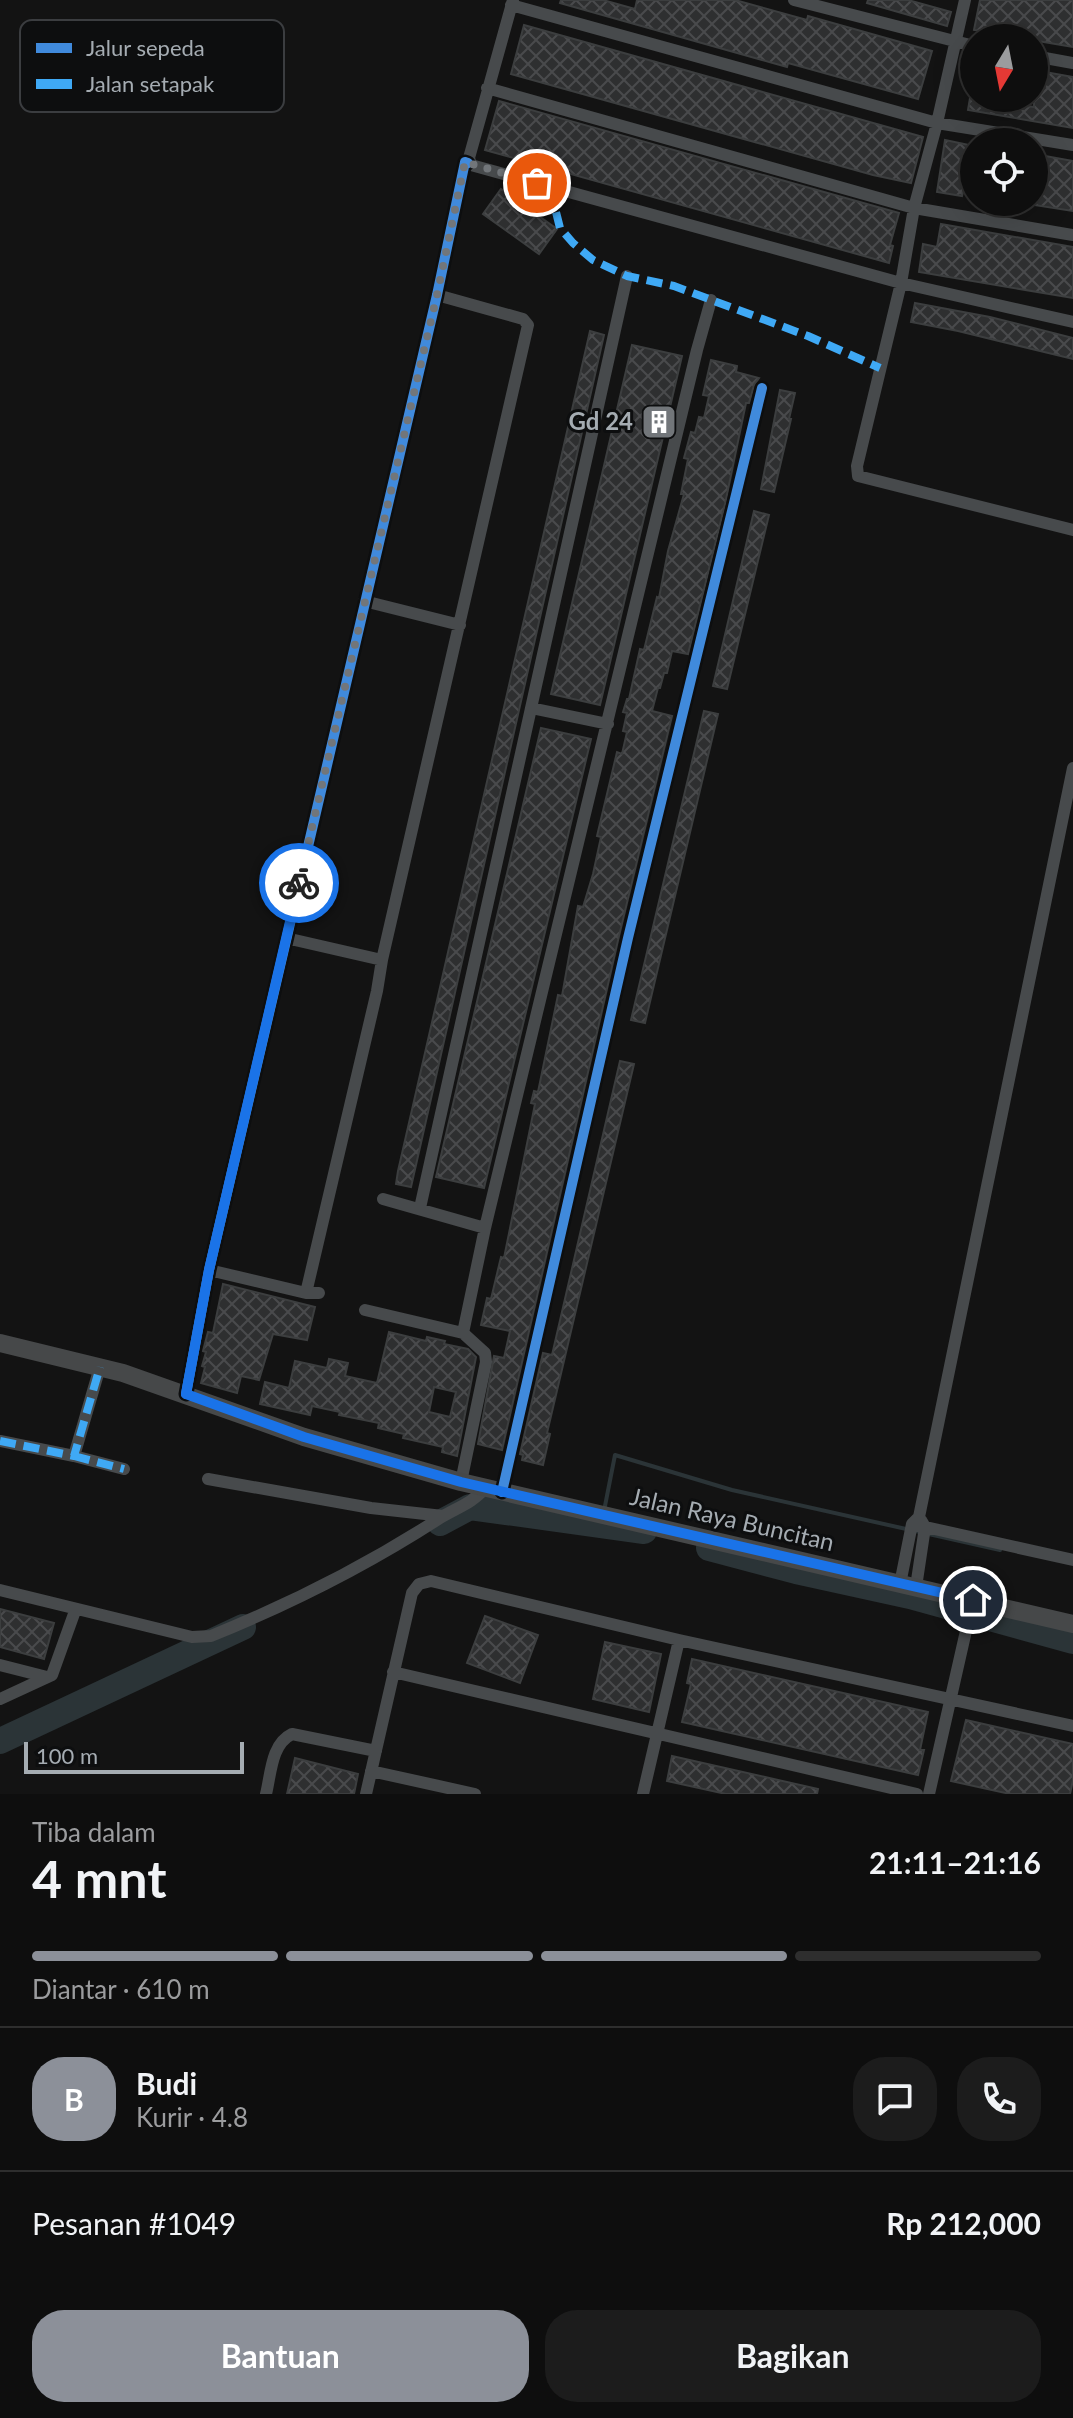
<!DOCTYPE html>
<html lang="id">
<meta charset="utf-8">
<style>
:root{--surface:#0e0e0e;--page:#1c1c1c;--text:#f1f3f6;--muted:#9b9c9e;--line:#2e2e2e;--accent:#8c9099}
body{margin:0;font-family:Lato,sans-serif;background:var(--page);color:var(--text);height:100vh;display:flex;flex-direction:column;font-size:30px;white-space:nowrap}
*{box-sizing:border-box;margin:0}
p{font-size:26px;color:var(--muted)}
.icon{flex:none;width:44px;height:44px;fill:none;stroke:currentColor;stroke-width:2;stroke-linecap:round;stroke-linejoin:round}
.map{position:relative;height:1794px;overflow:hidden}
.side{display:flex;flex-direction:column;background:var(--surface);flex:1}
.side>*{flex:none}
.needle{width:52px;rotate:190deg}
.buttons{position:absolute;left:960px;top:24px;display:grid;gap:16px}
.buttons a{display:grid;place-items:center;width:88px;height:88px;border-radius:50%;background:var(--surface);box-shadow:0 8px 32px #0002,0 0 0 2px var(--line);font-size:40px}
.scale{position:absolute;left:24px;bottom:20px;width:220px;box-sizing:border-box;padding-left:8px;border:4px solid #a5acb2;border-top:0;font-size:22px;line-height:28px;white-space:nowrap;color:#a5acb2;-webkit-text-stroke:6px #0d0e0f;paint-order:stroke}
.pin{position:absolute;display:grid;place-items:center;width:68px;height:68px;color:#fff;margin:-34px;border:4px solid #fff;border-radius:50%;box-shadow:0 2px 8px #0007}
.courier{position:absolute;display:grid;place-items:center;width:80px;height:80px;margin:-40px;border:6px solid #1a73e8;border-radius:50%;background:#fff;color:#222;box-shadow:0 2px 10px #0007}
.head em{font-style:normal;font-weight:700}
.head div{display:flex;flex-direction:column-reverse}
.head{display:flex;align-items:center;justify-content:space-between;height:136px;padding:0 32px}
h1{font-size:52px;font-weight:700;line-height:60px}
.bar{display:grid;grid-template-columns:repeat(4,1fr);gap:12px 8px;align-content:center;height:96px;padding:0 32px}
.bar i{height:10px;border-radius:6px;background:var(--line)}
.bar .selected{background:var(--accent)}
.bar p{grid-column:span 4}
.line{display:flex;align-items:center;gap:20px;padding:0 32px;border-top:2px solid var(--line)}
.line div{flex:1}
.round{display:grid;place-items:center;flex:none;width:84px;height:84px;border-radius:32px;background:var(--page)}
.action{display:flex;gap:16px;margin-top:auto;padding:16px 32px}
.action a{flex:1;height:92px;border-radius:32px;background:var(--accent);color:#fff;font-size:32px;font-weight:700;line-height:92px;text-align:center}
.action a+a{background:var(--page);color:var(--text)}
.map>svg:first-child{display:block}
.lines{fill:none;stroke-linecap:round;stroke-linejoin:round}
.stream{stroke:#2b3437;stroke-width:4}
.river{stroke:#2b3437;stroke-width:26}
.building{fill:url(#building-cross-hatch);stroke:#3c3e3f;stroke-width:2;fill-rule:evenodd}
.street{stroke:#474a4c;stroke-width:12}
.secondary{stroke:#464849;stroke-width:18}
.quiet{stroke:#3fa9f5;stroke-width:8;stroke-dasharray:16 8;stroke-linecap:butt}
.cycleway-casing{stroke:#0d0e0f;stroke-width:15}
.cycleway{stroke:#408adc;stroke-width:10}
.done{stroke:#72767a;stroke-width:8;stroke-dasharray:0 14.4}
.route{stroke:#1a73e8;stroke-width:10}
.labels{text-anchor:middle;stroke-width:6;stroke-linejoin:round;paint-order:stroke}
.poi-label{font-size:24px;font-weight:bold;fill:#a5acb2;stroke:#0d0e0f;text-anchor:end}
.street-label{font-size:24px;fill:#a5acb2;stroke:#0d0e0f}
.key{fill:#0d0e0f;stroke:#3b3d40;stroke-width:2}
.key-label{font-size:22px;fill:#a5acb2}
</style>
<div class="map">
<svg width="1073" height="1794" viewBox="0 0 1073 1794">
<defs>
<pattern id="building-cross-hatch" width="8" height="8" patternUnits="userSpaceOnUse" patternTransform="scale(2)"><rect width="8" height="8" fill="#2e2f30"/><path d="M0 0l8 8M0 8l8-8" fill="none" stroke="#494a4c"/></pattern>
</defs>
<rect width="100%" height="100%" fill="#131313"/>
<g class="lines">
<path class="stream" d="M604 1511 615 1455 732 1490 1000 1550"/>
<path class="river" d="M440 1523 470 1507 644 1531
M709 1548 796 1571 910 1596 1073 1641
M0 1741 243 1627"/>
</g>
<path class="building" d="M561 0H603L635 9 637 0H735L807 20 808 16 932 51 918 99 788 63 787 67 762 60 560 3Z
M868 0H908L951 12 947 26 867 3Z
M980 0H1073V47L1038 41 1034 38 974 30Z
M524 25 923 137 911 183 873 175 511 74Z
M1034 70 1073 77V128L968 110 970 98 1034 107Z
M499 101 899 213 890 245 893 246 889 263 485 150Z
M945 140 974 146V194L963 192 962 196 937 192Z
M1034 154 1073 161V211L1034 205Z
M501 189 557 229 539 254 483 214Z
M941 224 1073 247V298L919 272 923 244 937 247Z
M915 303 990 317 1073 338V359L958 331 911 322Z
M590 331 604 335 411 1187 396 1184 398 1171Z
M632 345 682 356 600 705 551 694Z
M711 360 737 366 736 372 759 378 754 385 749 403H746L725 504 688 654 672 651 667 673H664L660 688H658L652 711 672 716 619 936 502 1450 478 1444 494 1356 504 1358 510 1331 481 1325 487 1298 491 1299 501 1257 504 1258 535 1104 531 1103 534 1091 538 1092 558 995 562 996 578 906 583 907 593 874 601 837 597 836 617 752 622 754 627 732 623 731 627 713 623 712 627 699H629L640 649 644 650 657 597 659 598 668 551 684 494H681L688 459 684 458 691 432 695 433 699 417 704 418 709 396 703 395Z
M780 390 795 393 789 419H791L774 492 761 489Z
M754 511 769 515 727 689 713 686Z
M704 711 718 714 645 1023 631 1020Z
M541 728 591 739 484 1188 436 1177Z
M620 1061 634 1064 547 1433 550 1434 543 1465 522 1460 523 1455 520 1454 543 1353 552 1355Z
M223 1284 315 1307 307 1340 273 1334 259 1380 241 1376 237 1393 201 1383 205 1367 202 1366 206 1352 203 1351 208 1332 213 1333Z
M389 1332 426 1341 427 1337 445 1341 444 1344 468 1349 476 1357 457 1456 442 1452 443 1447 403 1438 404 1434 378 1428 379 1423 339 1415 340 1412 312 1406 310 1415 260 1404 265 1382 289 1388 295 1361 327 1368 329 1359 348 1363 345 1376 377 1383ZM434 1387 456 1392 450 1417 429 1412Z
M0 1609 54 1623 44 1659 0 1647Z
M485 1616 538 1635 520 1683 467 1663Z
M605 1642 661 1654 649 1712 593 1699Z
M692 1659 928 1712 920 1750H924L918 1775 682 1722 691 1684 687 1683Z
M966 1720 1073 1744V1780L1070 1794H1010L951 1781Z
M672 1756 818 1789 817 1794H726L667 1781Z
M295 1758 358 1774 354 1794H287Z"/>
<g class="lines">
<path class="street" d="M513 0 469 158 471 165 901 283 1073 322
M794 0 974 46
M965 0 937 123 914 208 901 283 857 466 858 476 1073 530
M511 5 937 123 1073 145
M1034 56 1073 63
M487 88 914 208 1073 235
M364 601 460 625
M531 708 608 724
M286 938 382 960
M383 1199 485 1228
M420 1208 627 276
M209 1270 306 1293H319
M306 1293 377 991 382 960 528 325 523 319 437 295
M365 1310 463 1333 485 1353 486 1362 461 1482
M463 1333 485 1228 697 350 711 300
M186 1394 209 1270 437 295 465 162 468 163
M0 1441 74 1456 100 1367
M74 1456 124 1469
M208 1479 371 1508 443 1516
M502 1492 628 938 762 388
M912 1524 1073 1560
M900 1584 912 1524 919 1517 1073 768
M916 1587 925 1527 921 1520
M0 1590 192 1637 211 1636C290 1604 369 1564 440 1518 456 1508 473 1503 485 1488
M0 1665 47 1677
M393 1672 917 1794
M0 1699 52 1675 75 1611
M371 1771 475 1794
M266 1794C271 1774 271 1744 292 1734L376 1751
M366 1794 412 1593 419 1584 431 1581 679 1640 1073 1726
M643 1794 679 1640
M929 1794 973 1600"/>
<path class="secondary" d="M0 1343 123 1373 304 1437 461 1482 1073 1624"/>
<path class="quiet" d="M560 189 555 208 560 228 573 243 593 260 627 276 674 286 808 336 880 368
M0 1441 74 1456 100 1367
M74 1456 124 1469"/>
<defs>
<path id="cycleway" d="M186 1394 209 1270 437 295 465 162 468 163
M502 1492 628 938 762 388"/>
</defs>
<use href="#cycleway" class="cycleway-casing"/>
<use href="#cycleway" class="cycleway"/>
</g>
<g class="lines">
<path class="done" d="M299 883 437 295 465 162 537 183"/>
<path class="route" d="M299 883 209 1270 186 1394 304 1437 461 1482 973 1600"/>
</g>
<defs>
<symbol id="building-square" viewBox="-11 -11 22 22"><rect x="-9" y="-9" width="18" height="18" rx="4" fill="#72767a" stroke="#0d0e0f"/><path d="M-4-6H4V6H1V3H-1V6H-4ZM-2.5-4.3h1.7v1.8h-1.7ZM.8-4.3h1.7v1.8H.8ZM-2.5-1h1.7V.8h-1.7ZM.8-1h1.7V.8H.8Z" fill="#fff"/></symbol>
</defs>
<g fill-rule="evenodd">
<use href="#building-square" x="639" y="402" width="40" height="40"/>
</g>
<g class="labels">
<g class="poi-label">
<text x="633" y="430">Gd 24</text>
</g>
<g class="street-label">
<text transform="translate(732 1520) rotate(13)" y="8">Jalan Raya Buncitan</text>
</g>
</g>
<rect x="20" y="20" width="264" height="92" rx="12" class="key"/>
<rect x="36" y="43" width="36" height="10" fill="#408adc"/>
<rect x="36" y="79" width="36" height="10" fill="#3fa9f5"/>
<g class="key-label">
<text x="86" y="56">Jalur sepeda</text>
<text x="86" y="92">Jalan setapak</text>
</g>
</svg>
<div class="buttons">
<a><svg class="needle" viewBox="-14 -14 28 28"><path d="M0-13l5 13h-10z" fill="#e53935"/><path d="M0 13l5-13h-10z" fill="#9b9c9e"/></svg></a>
<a><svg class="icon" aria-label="locate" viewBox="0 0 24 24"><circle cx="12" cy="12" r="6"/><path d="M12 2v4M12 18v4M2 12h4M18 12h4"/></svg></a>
</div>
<div class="scale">100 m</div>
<div class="pin" style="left:537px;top:183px;background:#ea580c"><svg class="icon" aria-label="bag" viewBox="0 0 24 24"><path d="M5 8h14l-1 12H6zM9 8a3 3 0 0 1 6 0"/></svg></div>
<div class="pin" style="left:973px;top:1600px;background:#1f2937"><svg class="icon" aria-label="home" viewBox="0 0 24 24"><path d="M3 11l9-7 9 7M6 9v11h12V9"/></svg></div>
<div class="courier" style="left:299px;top:883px"><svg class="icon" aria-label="bike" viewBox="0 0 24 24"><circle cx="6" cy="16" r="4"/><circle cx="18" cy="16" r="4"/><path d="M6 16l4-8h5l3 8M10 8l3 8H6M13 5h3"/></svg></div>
</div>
<section class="side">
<div class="head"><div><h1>4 mnt</h1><p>Tiba dalam</p></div><em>21:11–21:16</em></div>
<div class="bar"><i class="selected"></i><i class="selected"></i><i class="selected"></i><i></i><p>Diantar · 610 m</p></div>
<div class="line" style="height:144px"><b class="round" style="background:var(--accent);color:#fff">B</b><div><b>Budi</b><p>Kurir · 4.8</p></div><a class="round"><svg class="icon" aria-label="chat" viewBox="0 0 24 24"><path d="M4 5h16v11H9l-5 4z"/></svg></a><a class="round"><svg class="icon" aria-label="phone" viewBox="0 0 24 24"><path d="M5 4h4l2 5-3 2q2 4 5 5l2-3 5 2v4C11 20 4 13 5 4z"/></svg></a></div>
<div class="line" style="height:104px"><div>Pesanan #1049</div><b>Rp 212,000</b></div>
<div class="action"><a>Bantuan</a><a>Bagikan</a></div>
</section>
